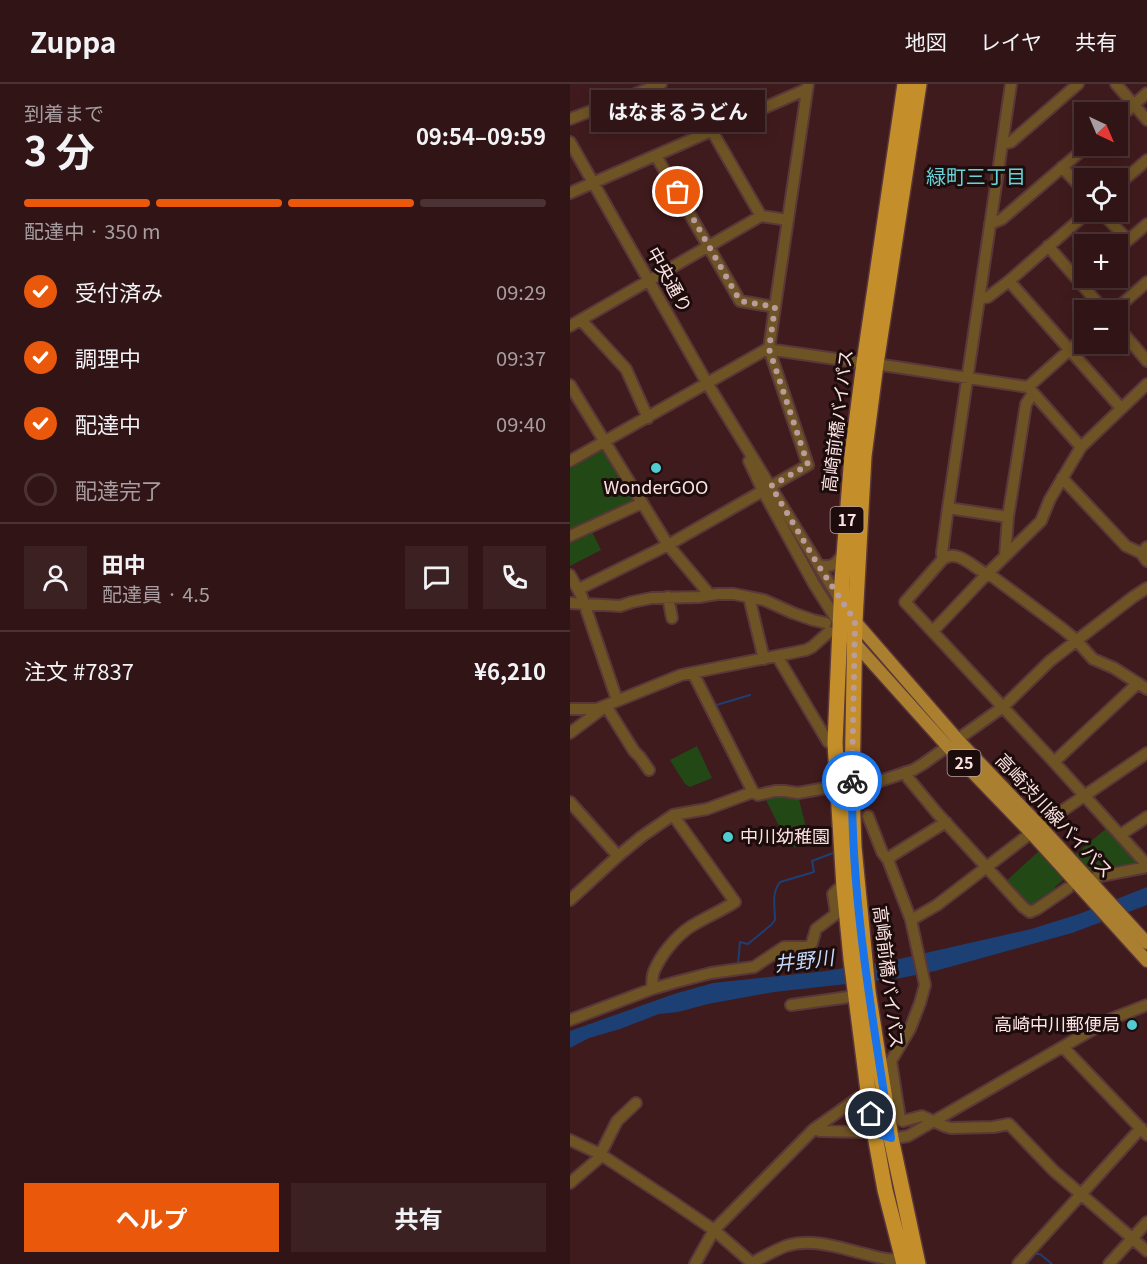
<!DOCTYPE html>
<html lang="ja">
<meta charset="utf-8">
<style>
:root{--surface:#301416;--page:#3c2123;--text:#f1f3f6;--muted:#a89ea1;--line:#4b3335;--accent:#ea580c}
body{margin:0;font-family:Georgia,"Noto Sans JP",serif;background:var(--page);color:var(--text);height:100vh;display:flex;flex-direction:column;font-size:22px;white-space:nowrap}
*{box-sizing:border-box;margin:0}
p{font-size:20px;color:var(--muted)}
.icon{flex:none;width:33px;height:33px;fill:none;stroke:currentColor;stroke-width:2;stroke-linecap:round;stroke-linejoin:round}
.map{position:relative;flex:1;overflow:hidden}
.drawer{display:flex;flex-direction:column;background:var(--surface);width:570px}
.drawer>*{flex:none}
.needle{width:39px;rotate:136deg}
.controls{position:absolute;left:504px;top:18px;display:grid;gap:12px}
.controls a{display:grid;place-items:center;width:54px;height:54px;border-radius:0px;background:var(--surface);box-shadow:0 3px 15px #0003,0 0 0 2px var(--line);font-size:30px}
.pin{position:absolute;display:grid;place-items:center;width:51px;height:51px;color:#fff;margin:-26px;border:3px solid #fff;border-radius:50%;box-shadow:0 2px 6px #0007}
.courier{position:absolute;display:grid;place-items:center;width:60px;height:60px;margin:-30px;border:4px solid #1a73e8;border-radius:50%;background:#fff;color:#222;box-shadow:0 2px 8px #0007}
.bubble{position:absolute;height:42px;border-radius:0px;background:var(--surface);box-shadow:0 3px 15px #0003,0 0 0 2px var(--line);font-size:20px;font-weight:700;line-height:42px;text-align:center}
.headline em{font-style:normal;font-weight:700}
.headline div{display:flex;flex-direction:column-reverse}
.headline{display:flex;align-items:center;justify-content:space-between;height:102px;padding:0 24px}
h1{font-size:39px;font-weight:700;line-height:45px}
.bar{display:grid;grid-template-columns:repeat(4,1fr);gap:9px 6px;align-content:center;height:72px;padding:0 24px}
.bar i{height:8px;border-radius:4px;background:var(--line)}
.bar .current{background:var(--accent)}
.bar p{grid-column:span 4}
.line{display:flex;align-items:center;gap:15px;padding:0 24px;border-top:2px solid var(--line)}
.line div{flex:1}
.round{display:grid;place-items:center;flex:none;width:63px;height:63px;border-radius:0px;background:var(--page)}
ol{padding:0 24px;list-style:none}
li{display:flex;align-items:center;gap:18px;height:66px}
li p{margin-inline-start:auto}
li .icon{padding:6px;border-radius:50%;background:var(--accent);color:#fff;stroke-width:4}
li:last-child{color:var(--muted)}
li i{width:33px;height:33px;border:3px solid var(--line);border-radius:50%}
.action{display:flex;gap:12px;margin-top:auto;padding:12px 24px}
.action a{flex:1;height:69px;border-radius:0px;background:var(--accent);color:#fff;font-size:24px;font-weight:700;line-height:69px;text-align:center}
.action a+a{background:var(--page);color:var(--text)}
header{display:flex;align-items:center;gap:36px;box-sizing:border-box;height:84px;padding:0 30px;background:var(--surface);border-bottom:2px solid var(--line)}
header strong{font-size:28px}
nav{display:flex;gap:33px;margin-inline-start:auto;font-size:21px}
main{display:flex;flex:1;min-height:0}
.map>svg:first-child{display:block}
.green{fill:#224816}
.water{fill:#1c3f74}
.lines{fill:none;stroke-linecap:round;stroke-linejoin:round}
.stream{stroke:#1c3f74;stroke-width:2}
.minor-casing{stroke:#5a3739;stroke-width:14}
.major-casing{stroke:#5a3739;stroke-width:15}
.highway-casing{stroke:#5a3739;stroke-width:18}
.minor{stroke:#6e5325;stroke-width:10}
.major{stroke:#aa7f2f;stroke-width:12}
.highway{stroke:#c48f2a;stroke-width:15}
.done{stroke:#ba9c9d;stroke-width:6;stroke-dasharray:0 10.8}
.route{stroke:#1a73e8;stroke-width:8}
.poi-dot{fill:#51ccd1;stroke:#1c0c0c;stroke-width:2}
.labels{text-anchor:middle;stroke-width:6;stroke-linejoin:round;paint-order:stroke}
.shield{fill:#1c0c0c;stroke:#b9a2a2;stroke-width:1.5}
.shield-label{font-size:16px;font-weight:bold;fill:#fce2e2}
.street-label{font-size:18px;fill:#fce2e2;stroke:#1c0c0c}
.poi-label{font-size:18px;fill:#fce2e2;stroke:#1c0c0c}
.neighbourhood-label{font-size:20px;fill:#67d4d9;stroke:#1c0c0c}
.water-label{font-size:20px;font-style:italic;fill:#c5dbfd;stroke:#1c0c0c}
</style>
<header>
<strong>Zuppa</strong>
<nav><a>地図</a><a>レイヤ</a><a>共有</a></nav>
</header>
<main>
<section class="drawer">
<div class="headline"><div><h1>3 分</h1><p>到着まで</p></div><em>09:54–09:59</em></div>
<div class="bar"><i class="current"></i><i class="current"></i><i class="current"></i><i></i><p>配達中 · 350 m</p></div>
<ol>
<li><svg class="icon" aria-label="check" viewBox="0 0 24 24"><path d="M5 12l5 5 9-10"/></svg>受付済み<p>09:29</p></li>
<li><svg class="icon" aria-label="check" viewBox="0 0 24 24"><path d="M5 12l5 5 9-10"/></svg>調理中<p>09:37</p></li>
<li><svg class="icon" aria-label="check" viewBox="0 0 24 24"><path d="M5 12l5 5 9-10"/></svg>配達中<p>09:40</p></li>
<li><i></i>配達完了</li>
</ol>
<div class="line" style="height:108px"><a class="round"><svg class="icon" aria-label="person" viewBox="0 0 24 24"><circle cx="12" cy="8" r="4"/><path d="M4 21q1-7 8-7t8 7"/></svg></a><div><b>田中</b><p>配達員 · 4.5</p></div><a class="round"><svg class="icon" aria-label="chat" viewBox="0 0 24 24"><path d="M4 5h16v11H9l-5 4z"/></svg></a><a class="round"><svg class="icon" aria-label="phone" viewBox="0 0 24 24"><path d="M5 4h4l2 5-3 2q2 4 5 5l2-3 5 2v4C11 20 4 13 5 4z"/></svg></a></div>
<div class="line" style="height:78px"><div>注文 #7837</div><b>¥6,210</b></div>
<div class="action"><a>ヘルプ</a><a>共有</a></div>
</section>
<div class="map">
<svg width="577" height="1180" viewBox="0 0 577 1180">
<rect width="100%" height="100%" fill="#401b1d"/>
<path class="green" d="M31 366 36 367 66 416 64 419 0 448V383Z
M21 446 31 466 0 482V456Z
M127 662 142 694 120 703 115 700 100 676Z
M228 711 240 760 233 762 230 759 225 764 210 744 196 716 198 712Z
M539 742 569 776 568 780 523 790 505 771Z
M469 767 494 795 485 803 487 807 460 824 434 799Z"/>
<path class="water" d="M577 803V821L502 849 365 887 331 894 204 908 138 920 108 928 89 930 50 945 19 954 0 964V947L104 910 143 899 256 887 329 875 461 845 509 830Z"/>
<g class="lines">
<path class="stream" d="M143 622 180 611
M168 880 170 858 178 860 201 841 205 836C205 822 201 810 210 798L244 788 242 777 263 769
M203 1174 217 1167
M457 1180 465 1170H470L482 1180"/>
<defs>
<path id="minor" d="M546 0 577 36
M0 35 91 0
M548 35 577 9
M142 47 191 132
M0 58 137 299 271 518
M432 60 441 58 508 0
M86 72 170 217 205 223
M492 83 514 107
M548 101 577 76
M0 109 237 5
M531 128 558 156
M420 140 432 135 517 62
M478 162 534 226
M548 165 577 140
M439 197 551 324
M409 215 418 213 439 197 518 128
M545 226 577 198
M11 236 56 285 78 334
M0 242 191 132 218 136
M548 243 577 277
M306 280 458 303 511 363
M0 301 98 461 140 511
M458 303 514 253
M0 377 197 265 294 279
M179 377 193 407 244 500 270 541
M492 394 556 462 571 469
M378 424 438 433
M0 452 72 419
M577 463 571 469 577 477
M435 472 438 433 456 320 463 309
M373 475 372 469 378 424 441 0
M248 481C263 484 266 481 274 468
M0 491 12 513 47 616
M9 505 98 461 238 381 199 265 205 223 238 0
M98 513 102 534
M179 513 194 575
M0 519 50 522 62 518 82 514 129 513 147 510H164L194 516 223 529 243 536 256 539
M363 547 416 491 471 437 480 415 511 363 577 300
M207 572 258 658 265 659
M123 589 183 708
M577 605 544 584 523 575 506 556 493 545 423 493C407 489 390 463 373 475L335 518 484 678 577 781
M0 625H27L111 591 236 566 242 563 259 548
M0 649 36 622 64 667 70 673 79 686
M484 678 568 599
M336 688 338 694 367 729 453 823 460 828 467 825 498 804
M0 718 48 772
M298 732 312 768 318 776
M376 738 323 771 318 776 341 836 355 901 350 919 340 945 321 977 330 1035 333 1037 352 1032 374 1042 381 1044 423 1043 439 1040 484 1087 577 1167
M470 742 577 669
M550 751 577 733
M526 793 577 783
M0 816 48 772 71 753 103 731 137 725 183 708 188 711 205 707H214L228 709 256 704H289L343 686 353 680 433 623 480 577 563 513 577 504
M341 836 367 821 461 749
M82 905C82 899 82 893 84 887 91 871 105 853 120 843 134 834 151 827 165 818L103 731
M221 921 286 912
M0 936 82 905 106 898 141 889 184 883 214 863H238L242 859 246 845 266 830 263 810 268 805 274 803
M493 963 577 1051
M244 1045 288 1014
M0 1056 30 1070 100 1116 144 1146 183 1180
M0 1099 28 1075 47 1037 66 1019
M182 1179C193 1173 205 1166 216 1162 241 1154 267 1163 291 1169 305 1172 318 1178 332 1174
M125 1180 144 1146 244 1045 250 1047 295 1048 326 1054 338 1052 541 935 577 921
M448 1180 571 1044
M539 1180 577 1138"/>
<path id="major" d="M283 535 388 656 470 742 577 859
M282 556 378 663 461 749 577 877"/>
<path id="highway" d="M334 1180 315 1106 301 1030 281 875 274 803 265 659 272 497 282 371 294 279 335 0
M348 1180 321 1054 298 907 284 763 282 705 285 537 294 372 306 280 349 0"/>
</defs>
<use href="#minor" class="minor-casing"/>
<use href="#major" class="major-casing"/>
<use href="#highway" class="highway-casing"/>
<use href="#minor" class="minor"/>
<use href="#major" class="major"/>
<use href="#highway" class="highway"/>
</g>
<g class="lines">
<path class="done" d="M108 108 170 217 205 223 199 265 238 381 201 402 248 481 285 537 282 697"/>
<path class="route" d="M282 697C281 817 303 936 321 1054L304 1049 301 1030"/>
</g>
<g class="poi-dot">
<circle cx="86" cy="384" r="6"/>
<circle cx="158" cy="753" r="6"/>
<circle cx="562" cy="941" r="6"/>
</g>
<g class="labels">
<g class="shield">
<rect x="260.5" y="423" width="33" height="26" rx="4.5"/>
<rect x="377.5" y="666" width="33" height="26" rx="4.5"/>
</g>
<g class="shield-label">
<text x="277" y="442">17</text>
<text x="394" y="685">25</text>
</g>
<g class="street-label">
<text transform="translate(99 196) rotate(61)" y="6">中央通り</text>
<text transform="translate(268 337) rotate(-83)" y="6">高崎前橋バイパス</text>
<text transform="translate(484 732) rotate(47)" y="6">高崎渋川線バイパス</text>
<text transform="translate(318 893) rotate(83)" y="6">高崎前橋バイパス</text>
</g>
<g class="poi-label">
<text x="86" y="410">WonderGOO</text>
<text x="170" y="759" text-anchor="start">中川幼稚園</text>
<text x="550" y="947" text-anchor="end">高崎中川郵便局</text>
</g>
<g class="neighbourhood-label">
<text x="406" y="100">緑町三丁目</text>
</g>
<g class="water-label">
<text transform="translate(234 877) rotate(-7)" y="7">井野川</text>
</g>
</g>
</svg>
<div class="controls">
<a><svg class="needle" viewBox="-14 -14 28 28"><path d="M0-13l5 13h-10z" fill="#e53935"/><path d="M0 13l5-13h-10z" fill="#a89ea1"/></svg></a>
<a><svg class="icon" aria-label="locate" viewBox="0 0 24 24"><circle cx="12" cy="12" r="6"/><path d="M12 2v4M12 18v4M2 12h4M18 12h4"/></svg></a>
<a>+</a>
<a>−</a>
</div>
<div class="pin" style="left:108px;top:108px;background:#ea580c"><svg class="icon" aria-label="bag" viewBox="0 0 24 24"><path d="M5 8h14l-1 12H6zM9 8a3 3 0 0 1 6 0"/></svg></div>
<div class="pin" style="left:301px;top:1030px;background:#1f2937"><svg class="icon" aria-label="home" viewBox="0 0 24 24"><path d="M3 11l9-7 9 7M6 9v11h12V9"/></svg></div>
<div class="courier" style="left:282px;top:697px"><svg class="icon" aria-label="bike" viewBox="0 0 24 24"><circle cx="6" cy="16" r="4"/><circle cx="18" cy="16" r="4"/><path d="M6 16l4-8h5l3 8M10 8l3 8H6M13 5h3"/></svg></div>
<div class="bubble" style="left:21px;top:6px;width:174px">はなまるうどん</div>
</div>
</main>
